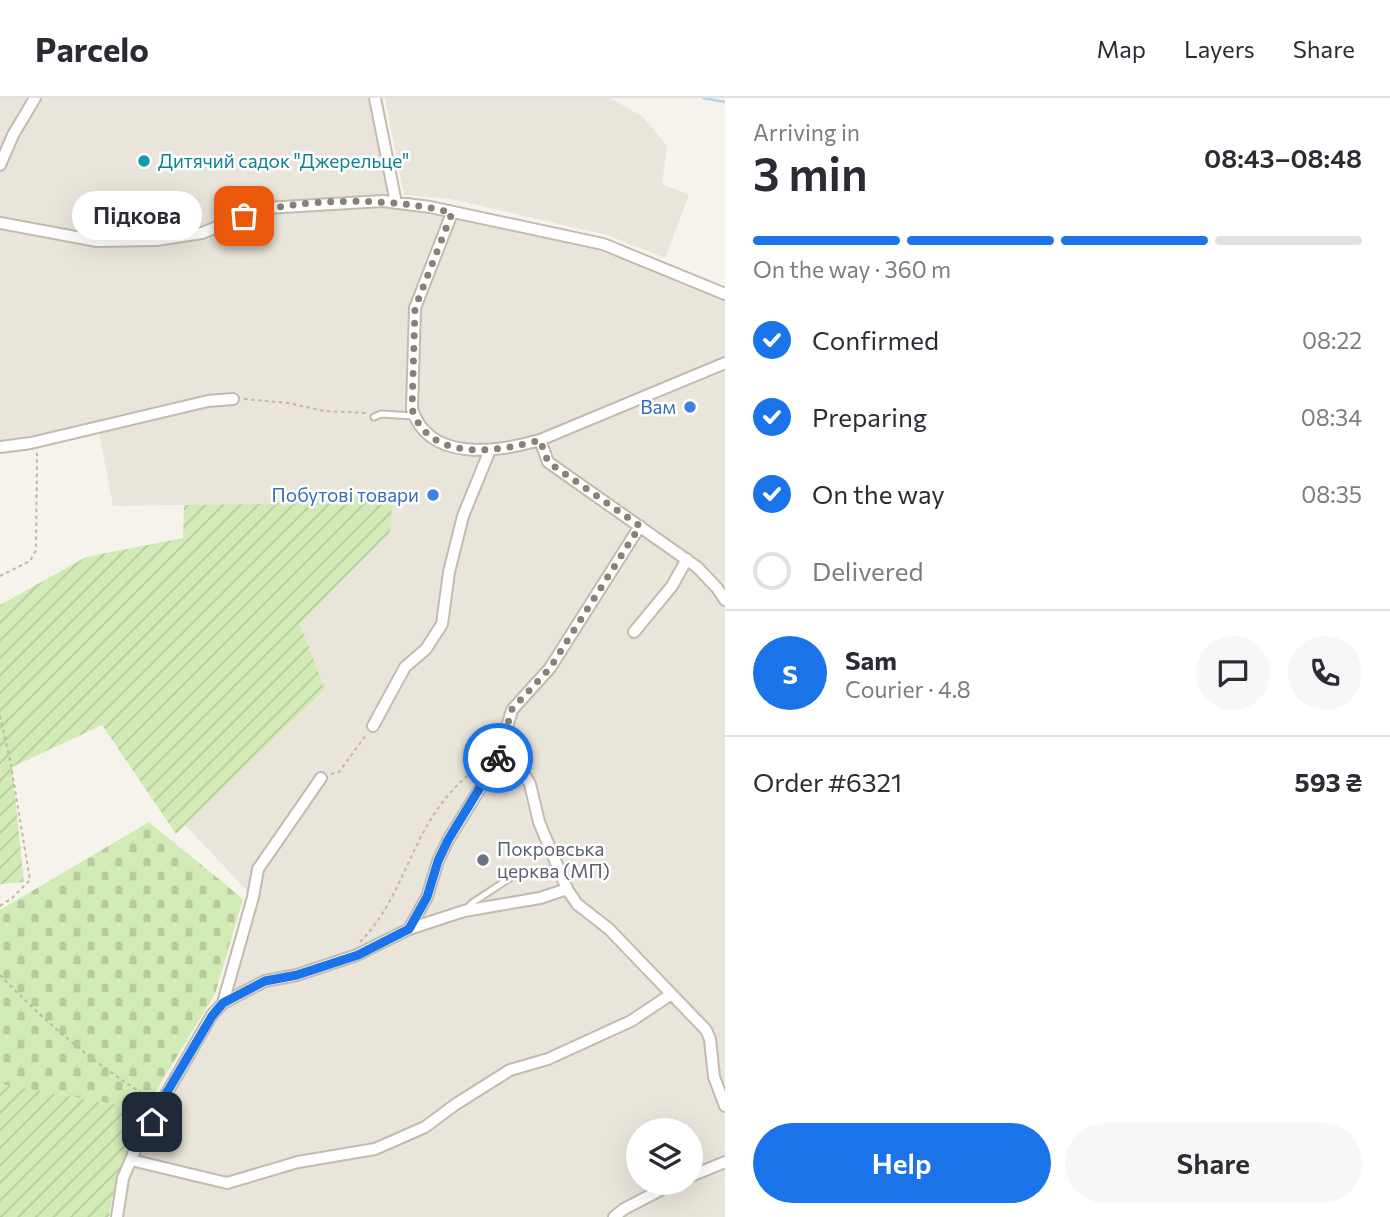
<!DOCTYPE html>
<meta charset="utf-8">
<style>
:root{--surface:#fff;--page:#f7f7f7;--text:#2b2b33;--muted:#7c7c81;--line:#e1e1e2;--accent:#1a73e8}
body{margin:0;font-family:Commissioner,sans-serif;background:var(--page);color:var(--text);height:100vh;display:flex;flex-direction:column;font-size:26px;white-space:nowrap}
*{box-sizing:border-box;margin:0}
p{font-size:23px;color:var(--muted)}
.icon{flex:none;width:38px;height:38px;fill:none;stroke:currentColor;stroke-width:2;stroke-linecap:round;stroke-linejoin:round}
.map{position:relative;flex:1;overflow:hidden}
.sheet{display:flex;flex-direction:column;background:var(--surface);width:665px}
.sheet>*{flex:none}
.controls{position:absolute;left:626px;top:1020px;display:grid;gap:14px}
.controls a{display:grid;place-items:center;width:77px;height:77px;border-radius:50%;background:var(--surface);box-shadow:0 7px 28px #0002;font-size:35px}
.pin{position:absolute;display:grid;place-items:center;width:60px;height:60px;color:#fff;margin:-30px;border-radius:14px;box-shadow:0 4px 10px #0006}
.courier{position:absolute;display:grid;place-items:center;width:70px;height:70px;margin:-35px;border:5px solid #1a73e8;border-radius:50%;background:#fff;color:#222;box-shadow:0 2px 9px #0007}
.bubble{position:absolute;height:49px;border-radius:24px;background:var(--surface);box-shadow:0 7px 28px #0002;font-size:23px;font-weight:600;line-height:49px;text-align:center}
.head em{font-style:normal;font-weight:600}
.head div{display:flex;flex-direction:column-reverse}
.head{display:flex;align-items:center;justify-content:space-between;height:119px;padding:0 28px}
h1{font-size:46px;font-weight:600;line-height:52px}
.bar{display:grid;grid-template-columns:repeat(4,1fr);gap:10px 7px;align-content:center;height:84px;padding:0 28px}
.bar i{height:9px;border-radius:5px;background:var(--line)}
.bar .selected{background:var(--accent)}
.bar p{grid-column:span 4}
.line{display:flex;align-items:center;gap:18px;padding:0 28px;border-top:2px solid var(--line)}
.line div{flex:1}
.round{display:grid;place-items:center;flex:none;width:74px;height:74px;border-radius:37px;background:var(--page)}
ol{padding:0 28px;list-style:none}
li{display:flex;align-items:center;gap:21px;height:77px}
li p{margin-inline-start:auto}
li .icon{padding:7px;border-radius:50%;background:var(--accent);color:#fff;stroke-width:4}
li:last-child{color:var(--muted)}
li i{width:38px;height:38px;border:4px solid var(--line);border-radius:50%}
.cta{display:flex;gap:14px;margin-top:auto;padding:14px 28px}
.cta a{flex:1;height:80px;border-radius:42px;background:var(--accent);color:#fff;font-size:28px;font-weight:600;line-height:80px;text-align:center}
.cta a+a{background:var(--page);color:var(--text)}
header{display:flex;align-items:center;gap:42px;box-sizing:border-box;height:98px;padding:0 35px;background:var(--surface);border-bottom:2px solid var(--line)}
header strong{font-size:33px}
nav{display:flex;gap:38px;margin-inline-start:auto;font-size:24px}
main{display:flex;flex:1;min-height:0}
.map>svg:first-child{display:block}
.residential{fill:#eae5da;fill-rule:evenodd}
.cemetery{fill:url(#cemetery-stones)}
.garden{fill:url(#garden-furrows)}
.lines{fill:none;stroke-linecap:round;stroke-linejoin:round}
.stream{stroke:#a9d4f2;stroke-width:2.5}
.lane-casing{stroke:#c2bbae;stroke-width:9}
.street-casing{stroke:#c2bbae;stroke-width:14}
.path{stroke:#c4b79f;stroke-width:2;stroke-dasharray:3.5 3.5;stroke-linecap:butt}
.lane{stroke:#fff;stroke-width:5}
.street{stroke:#fff;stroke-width:10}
.done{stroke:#878178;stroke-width:7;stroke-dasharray:0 12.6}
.route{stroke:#1a73e8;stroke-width:9}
.culture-dot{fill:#0f9aa8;stroke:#fff;stroke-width:2.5}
.shop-dot{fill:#3f7fe0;stroke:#fff;stroke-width:2.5}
.worship-dot{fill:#6b7280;stroke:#fff;stroke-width:2.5}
.labels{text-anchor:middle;stroke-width:5;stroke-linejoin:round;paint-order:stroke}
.culture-label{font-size:19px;fill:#0d838f;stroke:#fff;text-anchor:start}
.shop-label{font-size:19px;fill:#366cbe;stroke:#fff;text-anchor:end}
.worship-label{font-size:19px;fill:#5b616d;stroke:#fff;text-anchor:start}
</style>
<header>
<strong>Parcelo</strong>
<nav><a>Map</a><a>Layers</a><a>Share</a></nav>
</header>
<main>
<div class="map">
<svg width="725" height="1119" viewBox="0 0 725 1119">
<defs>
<pattern id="cemetery-stones" width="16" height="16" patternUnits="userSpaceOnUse" patternTransform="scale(1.75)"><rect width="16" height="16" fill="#d2eab5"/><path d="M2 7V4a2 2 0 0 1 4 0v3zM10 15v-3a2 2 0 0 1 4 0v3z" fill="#b6ca9c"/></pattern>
<pattern id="garden-furrows" width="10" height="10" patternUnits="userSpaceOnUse" patternTransform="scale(1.75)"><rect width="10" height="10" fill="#d2eab5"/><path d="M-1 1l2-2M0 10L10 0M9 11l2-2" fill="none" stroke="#b6ca9c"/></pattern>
</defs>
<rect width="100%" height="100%" fill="#f6f3ec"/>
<path class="residential" d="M0 0H375L396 105 603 146 725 196V1119H117L123 1080 223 905 253 799 185 727 325 593 300 526 390 434 392 396 259 406 113 408 98 329 0 349ZM639 1032H691V1085H639Z
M385 0H610L643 19 667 48 662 86 689 97 665 160 607 137 451 101 404 97Z"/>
<path class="cemetery" d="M149 724 243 801 215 896 154 996 148 1012 0 986V812Z"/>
<path class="garden" d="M393 396 390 434 300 526 325 592 176 736 102 627 12 669 24 784 0 786V507L86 459 183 440 184 407 259 406Z
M0 986 148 1012C129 1050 115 1077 109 1119H0Z"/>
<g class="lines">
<path class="stream" d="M703 0 725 4"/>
<defs>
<path id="lane" d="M374 319 381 316 414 318
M465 812 472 805 516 776"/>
<path id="street" d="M375 0 396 105
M0 67 13 37 35 0
M452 115 415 210 412 311C429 365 498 354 540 342L725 265
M0 125 97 143 156 142 202 135 266 110 383 103 430 109 603 146 725 196
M540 342 548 364 697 469 717 490 725 502
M0 349 31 345 208 303 233 301
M634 534 672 488 687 461
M373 628 405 569 426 551 442 526 449 474 463 418 490 352
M507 636 514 660 530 686 539 724 567 791 577 806 609 831 706 932 710 941 714 979 725 1008
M409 831 464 813 540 800 567 791
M223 905 253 799 258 771 321 680
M131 1062 227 1085 298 1064 375 1051 425 1029 456 1006 510 972 548 961 631 923 670 897
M691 1078 725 1064
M117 1119 123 1080 139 1043 212 917 223 905 265 883 297 877 357 857 409 831 427 799 438 763 448 742 497 663 512 612 550 570 640 428
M614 1119 624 1111 674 1085"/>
</defs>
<use href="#lane" class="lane-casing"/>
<use href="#street" class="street-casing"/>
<path class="path" d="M244 301 288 305 325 313 367 315
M0 478 30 463 36 452 37 355
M0 618 10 662 30 782 12 800 0 808
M331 676 339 674 366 637
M360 844C398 806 408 752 439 709 452 691 467 677 484 664
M0 877C45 924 95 967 150 1000"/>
<use href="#lane" class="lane"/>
<use href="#street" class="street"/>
</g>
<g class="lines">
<path class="done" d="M244 118C296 99 399 99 452 115L415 210 412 311C429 365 498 354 540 342L548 364 640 428 550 570 512 611 498 660"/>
<path class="route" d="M152 1024 160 1006 212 918 223 905 265 883 297 877 358 857 409 831 427 799 438 763 448 742 498 660"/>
</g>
<circle class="culture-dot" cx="144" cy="63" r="7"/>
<g class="shop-dot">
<circle cx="690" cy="309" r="7"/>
<circle cx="433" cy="397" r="7"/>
</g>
<circle class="worship-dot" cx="483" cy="762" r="7"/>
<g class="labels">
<g class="culture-label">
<text x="158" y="70">Дитячий садок "Джерельце"</text>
</g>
<g class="shop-label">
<text x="676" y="316">Вам</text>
<text x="419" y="404">Побутові товари</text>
</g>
<g class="worship-label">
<text x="497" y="758">Покровська<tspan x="497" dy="22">церква (МП)</tspan></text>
</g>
</g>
</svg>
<div class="controls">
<a><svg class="icon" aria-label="layers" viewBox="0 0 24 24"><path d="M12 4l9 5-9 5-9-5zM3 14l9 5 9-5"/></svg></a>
</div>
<div class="pin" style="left:244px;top:118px;background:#ea580c"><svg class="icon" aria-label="bag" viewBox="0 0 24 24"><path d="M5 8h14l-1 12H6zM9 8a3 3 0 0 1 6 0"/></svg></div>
<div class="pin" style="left:152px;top:1024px;background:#1f2937"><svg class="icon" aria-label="home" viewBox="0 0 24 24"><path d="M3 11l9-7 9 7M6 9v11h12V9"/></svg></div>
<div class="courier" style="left:498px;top:660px"><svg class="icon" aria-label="bike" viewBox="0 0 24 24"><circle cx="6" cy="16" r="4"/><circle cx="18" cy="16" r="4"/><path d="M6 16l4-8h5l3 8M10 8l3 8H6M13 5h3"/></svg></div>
<div class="bubble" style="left:72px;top:93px;width:130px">Підкова</div>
</div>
<section class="sheet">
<div class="head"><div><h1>3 min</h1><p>Arriving in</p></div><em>08:43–08:48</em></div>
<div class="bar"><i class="selected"></i><i class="selected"></i><i class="selected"></i><i></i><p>On the way · 360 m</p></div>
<ol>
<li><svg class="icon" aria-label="check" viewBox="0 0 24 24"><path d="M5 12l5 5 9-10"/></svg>Confirmed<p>08:22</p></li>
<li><svg class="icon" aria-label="check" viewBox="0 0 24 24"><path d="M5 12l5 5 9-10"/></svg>Preparing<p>08:34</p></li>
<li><svg class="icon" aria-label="check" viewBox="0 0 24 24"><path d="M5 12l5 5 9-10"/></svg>On the way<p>08:35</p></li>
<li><i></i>Delivered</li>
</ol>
<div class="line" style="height:126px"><b class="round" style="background:var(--accent);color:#fff">S</b><div><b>Sam</b><p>Courier · 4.8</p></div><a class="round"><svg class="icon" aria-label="chat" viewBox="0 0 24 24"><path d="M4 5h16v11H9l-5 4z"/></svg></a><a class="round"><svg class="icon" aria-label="phone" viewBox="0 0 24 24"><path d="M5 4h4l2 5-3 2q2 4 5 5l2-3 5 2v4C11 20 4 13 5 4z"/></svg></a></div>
<div class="line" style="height:91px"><div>Order #6321</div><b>593 ₴</b></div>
<div class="cta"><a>Help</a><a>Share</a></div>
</section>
</main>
